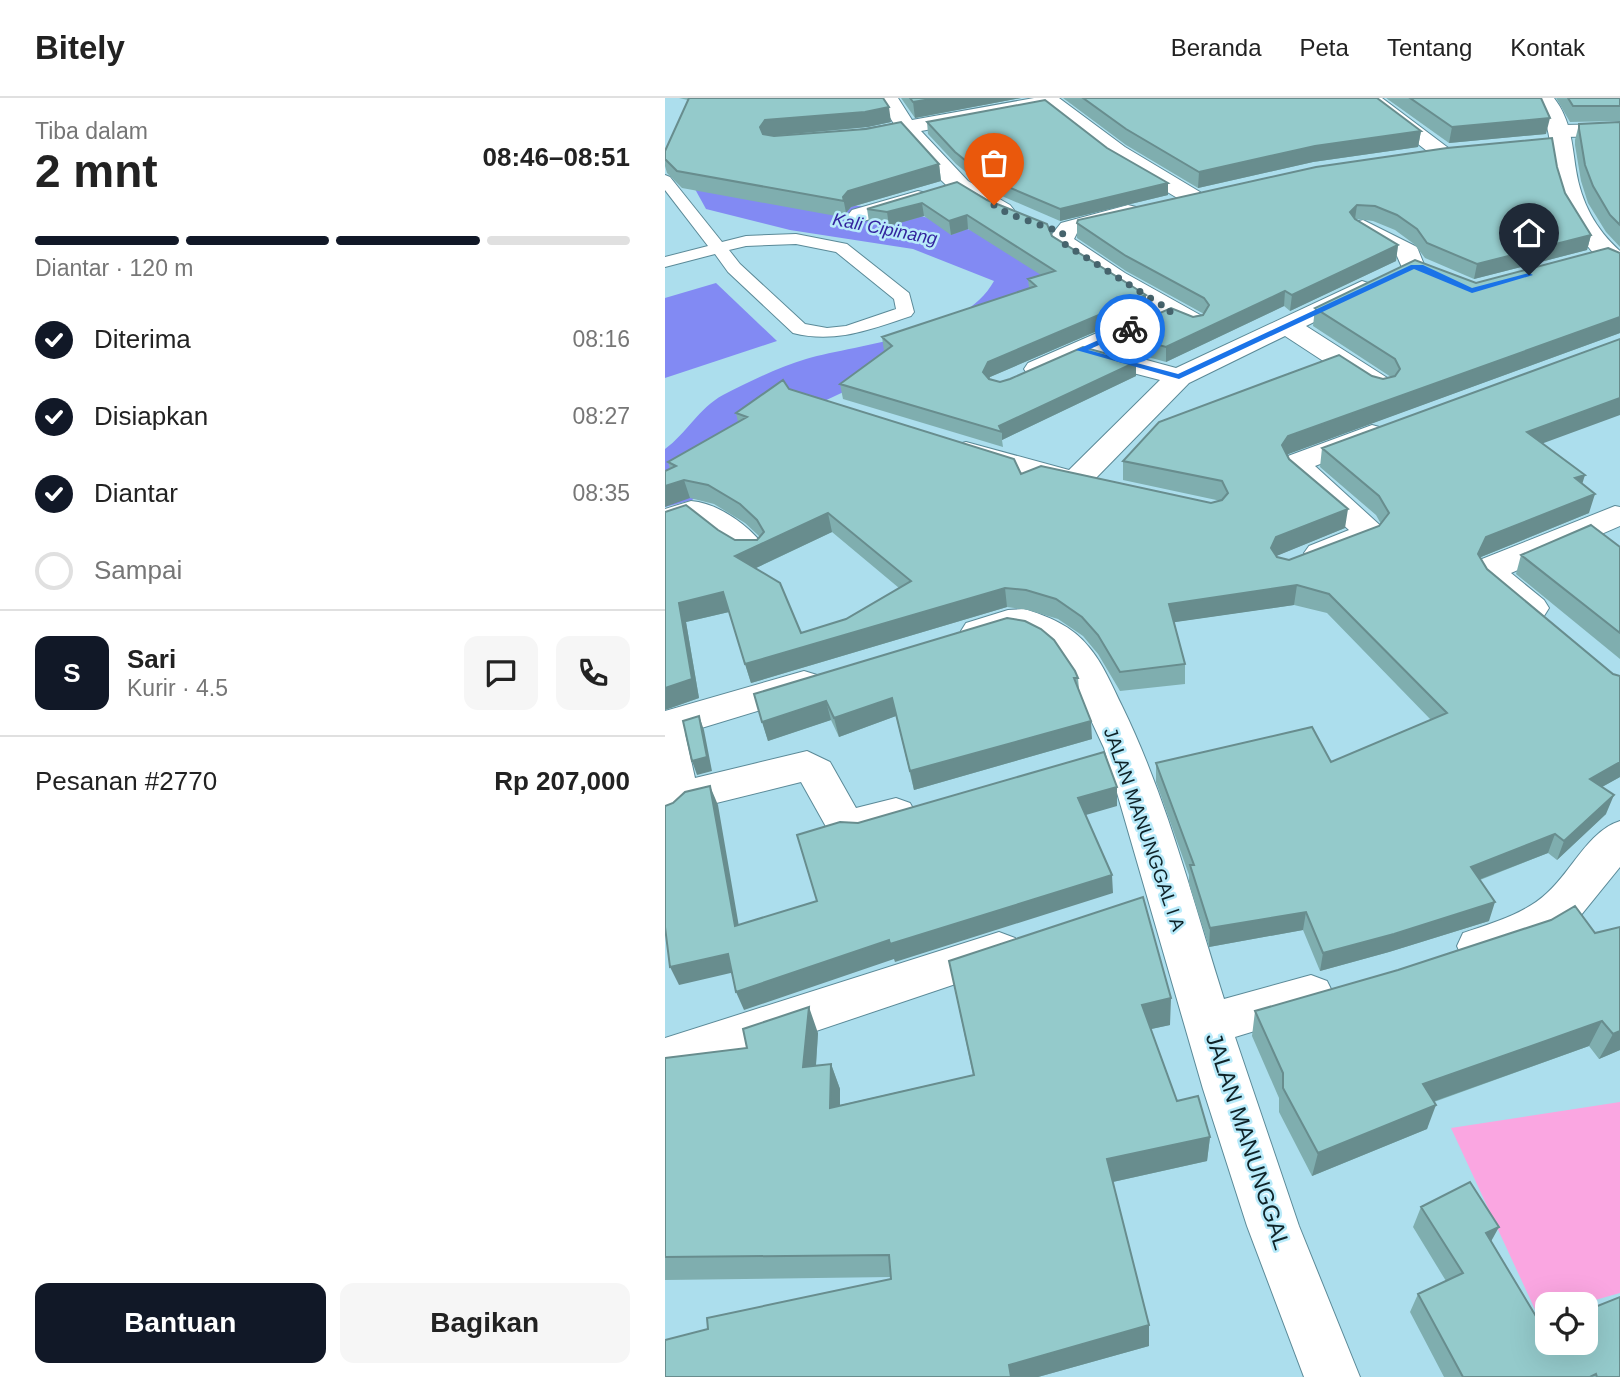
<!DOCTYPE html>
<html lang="id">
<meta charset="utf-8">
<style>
:root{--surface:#fff;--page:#f6f6f6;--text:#222;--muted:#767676;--line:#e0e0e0;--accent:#111827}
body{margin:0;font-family:Helvetica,sans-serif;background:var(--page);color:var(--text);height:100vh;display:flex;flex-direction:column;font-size:26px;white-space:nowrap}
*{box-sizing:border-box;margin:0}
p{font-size:23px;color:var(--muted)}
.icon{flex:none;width:38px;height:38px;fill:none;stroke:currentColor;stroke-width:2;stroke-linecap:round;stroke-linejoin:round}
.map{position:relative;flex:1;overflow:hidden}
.details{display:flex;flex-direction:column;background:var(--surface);width:665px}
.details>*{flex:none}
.controls{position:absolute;left:870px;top:1194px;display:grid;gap:14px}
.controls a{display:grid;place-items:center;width:63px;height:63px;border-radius:14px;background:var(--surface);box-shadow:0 7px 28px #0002;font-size:35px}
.pin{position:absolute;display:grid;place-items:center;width:60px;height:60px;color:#fff;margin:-72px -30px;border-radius:50% 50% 50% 0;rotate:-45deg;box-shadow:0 0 7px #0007}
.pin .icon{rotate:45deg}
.courier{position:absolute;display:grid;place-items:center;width:70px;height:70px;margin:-35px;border:5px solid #1a73e8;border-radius:50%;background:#fff;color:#222;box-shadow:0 2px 9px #0007}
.head em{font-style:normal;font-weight:700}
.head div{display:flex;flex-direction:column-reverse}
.head{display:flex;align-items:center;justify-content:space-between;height:119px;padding:0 35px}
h1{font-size:46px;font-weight:700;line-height:52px}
.bar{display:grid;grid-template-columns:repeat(4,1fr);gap:10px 7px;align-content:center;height:84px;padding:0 35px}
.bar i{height:9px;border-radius:5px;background:var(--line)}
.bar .on{background:var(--accent)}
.bar p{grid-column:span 4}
.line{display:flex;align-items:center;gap:18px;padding:0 35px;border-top:2px solid var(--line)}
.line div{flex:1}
.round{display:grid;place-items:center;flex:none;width:74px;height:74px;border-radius:14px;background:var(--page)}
ol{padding:0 35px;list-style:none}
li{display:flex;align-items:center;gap:21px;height:77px}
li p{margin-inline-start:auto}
li .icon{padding:7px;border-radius:50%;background:var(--accent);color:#fff;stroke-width:4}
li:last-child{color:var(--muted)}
li i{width:38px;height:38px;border:4px solid var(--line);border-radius:50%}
.primary-button{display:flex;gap:14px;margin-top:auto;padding:14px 35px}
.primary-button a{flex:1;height:80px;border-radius:14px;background:var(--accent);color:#fff;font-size:28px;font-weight:700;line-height:80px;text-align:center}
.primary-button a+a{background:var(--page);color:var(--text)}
header{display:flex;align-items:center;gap:42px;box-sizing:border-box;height:98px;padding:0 35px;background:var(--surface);border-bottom:2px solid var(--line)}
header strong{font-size:33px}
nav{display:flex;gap:38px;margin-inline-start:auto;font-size:24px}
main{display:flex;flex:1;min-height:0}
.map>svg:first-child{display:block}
.green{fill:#faa6e1}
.water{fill:#828af3}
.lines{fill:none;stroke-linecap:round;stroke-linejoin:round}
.river{fill:#828af3;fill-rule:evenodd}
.service-casing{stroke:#5b8a98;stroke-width:2}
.minor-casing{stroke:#5b8a98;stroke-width:2}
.tertiary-casing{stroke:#5b8a98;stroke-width:2}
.service{fill:#fff;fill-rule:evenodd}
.minor{fill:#fff;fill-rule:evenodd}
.tertiary{fill:#fff;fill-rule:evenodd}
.wall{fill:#7faeaf;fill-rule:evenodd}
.shaded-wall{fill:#688d8e}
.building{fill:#94cacb;stroke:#688d8e;stroke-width:2;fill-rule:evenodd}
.route{fill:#1a73e8}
.done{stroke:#46646d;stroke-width:7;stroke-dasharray:0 12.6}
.labels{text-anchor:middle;stroke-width:5;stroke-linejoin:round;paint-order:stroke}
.far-water-label{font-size:18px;font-style:italic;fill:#33249e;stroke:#b9ebfa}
.street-label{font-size:19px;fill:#0f2328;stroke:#b9ebfa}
.near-street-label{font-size:23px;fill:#0f2328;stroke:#b9ebfa}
</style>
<header>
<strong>Bitely</strong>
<nav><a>Beranda</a><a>Peta</a><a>Tentang</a><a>Kontak</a></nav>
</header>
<main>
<section class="details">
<div class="head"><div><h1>2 mnt</h1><p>Tiba dalam</p></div><em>08:46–08:51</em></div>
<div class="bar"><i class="on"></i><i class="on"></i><i class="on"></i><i></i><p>Diantar · 120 m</p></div>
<ol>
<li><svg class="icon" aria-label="check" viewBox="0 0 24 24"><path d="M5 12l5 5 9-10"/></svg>Diterima<p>08:16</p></li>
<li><svg class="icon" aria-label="check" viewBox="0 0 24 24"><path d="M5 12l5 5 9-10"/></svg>Disiapkan<p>08:27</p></li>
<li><svg class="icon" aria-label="check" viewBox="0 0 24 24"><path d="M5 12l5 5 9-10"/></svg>Diantar<p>08:35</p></li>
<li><i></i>Sampai</li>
</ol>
<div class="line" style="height:126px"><b class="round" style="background:var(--accent);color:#fff">S</b><div><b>Sari</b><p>Kurir · 4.5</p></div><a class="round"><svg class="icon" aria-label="chat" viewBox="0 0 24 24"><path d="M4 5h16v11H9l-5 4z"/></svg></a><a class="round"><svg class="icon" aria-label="phone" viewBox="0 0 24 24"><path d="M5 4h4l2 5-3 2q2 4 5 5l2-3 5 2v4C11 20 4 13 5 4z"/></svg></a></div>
<div class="line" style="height:91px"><div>Pesanan #2770</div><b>Rp 207,000</b></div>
<div class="primary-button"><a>Bantuan</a><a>Bagikan</a></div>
</section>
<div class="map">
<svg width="955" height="1279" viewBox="0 0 955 1279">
<rect width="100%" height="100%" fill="#acdeed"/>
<path class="green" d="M955 1004V1195L916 1206H882V1215L873 1218 786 1030Z"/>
<path class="water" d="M51 185 112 243 0 280V200Z"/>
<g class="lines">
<path class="river" d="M86 0H142C134 11 124 17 114 26 97 42 86 60 79 82L82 88C132 104 185 105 236 114 288 123 336 142 384 163L393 176 371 216 342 242 304 261 187 290 106 328 79 352 65 373 27 402 0 409V351C21 336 34 310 58 297 83 284 114 269 141 261 197 245 298 239 329 183L248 151 125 132 41 111 25 82C37 50 59 21 86 0Z"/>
<defs>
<path id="service" d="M0 77 5 79 57 144 81 138 131 136 182 146 244 195 249 214 246 218C206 231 171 246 128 235L63 174 50 156 0 169V159L43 148 0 92ZM131 146 171 154 229 201 231 211 181 228 162 230 140 226 75 166 64 152 81 148Z"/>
<path id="minor" d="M213 0H233L247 22 369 0H394L460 49 535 94 538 99 535 104H519L444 59 381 10 256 33 303 83 345 107 349 112 345 117C308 126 257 63 237 37L191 45 183 44 180 39 183 34 229 26Z
M694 0H717L790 55 787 60H771Z
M955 26V38L897 39 890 37 886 33 890 29 897 27Z
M253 93 261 95 264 100 261 105 195 124 187 122 183 117 187 112Z
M463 107 471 109 475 114 471 119 412 135 409 141 460 175 537 218 541 224 537 230 528 232 506 222 441 251 511 270 697 183 706 186 710 191 706 196 641 228 724 281 728 287 724 293 714 296 704 293 620 238 524 285 430 381 434 386 429 393 418 395 290 359 286 353 290 347 301 344 404 372 495 282 418 262 383 277 373 279 363 277 359 271 363 265 487 211 389 150 384 140 396 125Z
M698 122 752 149 760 169 757 174 748 176 739 174 732 158 690 134 686 129 690 124Z
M707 327 718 330 722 336 718 342 650 368 718 430 710 445 668 462 656 465 644 462 639 455 644 448 684 432 624 378 619 364 623 358Z
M26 403C54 405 86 429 102 452L97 459C68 467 51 436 28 423L0 434V411Z
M950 408 955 409V428L846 475 879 502 884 510 879 518C851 526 824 496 810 474L817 461Z
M359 511C383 518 407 528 423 548 438 565 447 588 457 608 502 700 528 803 559 901L646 877 662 883 669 897 662 911 570 939 634 1128 695 1279H639L582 1128 538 991 439 650 404 575 385 553 356 535 314 545 301 541 296 533 301 525 343 512Z
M139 573 152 577 157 586 152 595 20 635 30 680 142 653 165 664 191 710 231 700 245 705 251 716 245 727C213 738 197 745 164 734L136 684 27 711 14 722 0 727V613Z
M955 723V769L912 822 874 846 814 867 798 861 792 848 798 835C827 825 860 816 882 795 907 773 923 733 955 723Z
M334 834 350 840 356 853 350 866 0 984V940Z"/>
<path id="tertiary" d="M869 0H889C906 22 907 46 911 72 916 104 931 132 955 153V172C941 169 930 158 921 146 907 128 896 106 891 83 885 53 887 27 869 0Z"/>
</defs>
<use href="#service" class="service-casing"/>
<use href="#minor" class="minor-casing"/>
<use href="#tertiary" class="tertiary-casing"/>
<use href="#service" class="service"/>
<use href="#minor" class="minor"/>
<use href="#tertiary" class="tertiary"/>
</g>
<path class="wall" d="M14 0H218L226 24 203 29 107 38 274 66 276 83 186 109 181 115 182 120 17 90 2 75 0 68V53L23 2Z
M236 0H356L250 20Z
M398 0H712L756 33 753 49 648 64 533 90 461 47Z
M721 0H876L881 36 784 45Z
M891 0H955V23L905 24Z
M262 24 442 50 503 85V97L395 123 323 92 291 66 263 36Z
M955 24V149L941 134 923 105 916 83 910 47V42L914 26Z
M892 69 900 95 926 137 922 152 809 181 760 160 749 146 730 132 708 123 691 121 733 147 731 163 625 213 619 208 501 264 450 250V235L539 216 461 173 412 140V125Z
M292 84 387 138 481 212 325 279 324 281 335 284 471 278 337 342 338 349 178 301 175 286 219 253 217 239 364 190 363 181 376 177 303 131 286 137 259 118 224 128 204 124 202 111Z
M811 185 955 235 622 356 624 361 680 430 611 458 612 459 624 462 714 428 716 426 711 417 655 369 657 350 877 345 917 385 924 415 816 459 815 460 822 471 948 576 955 578V679L937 689 941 716 892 762 883 755 815 782 824 823 724 854 655 873 638 832 544 849 524 786V777L491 684V665L666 664 766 622 662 515 629 507 509 524 520 566V586L455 593 433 556 418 538 393 521 363 512 342 509 86 585 64 514 21 524 34 600 0 612V414L53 432 70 442H92L95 439 80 425 49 406 25 400 5 371 3 364 73 324 71 315 124 291 356 376 546 405 556 403 458 382V363L707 278 718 281 726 279 648 228 650 210ZM167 434 234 490 181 521 136 535 91 470Z
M955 449V561L851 476 856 457Z
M413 580 414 591 427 641 249 692 231 618 174 639 166 622 103 643 89 596Z
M910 808 955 952 934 961 924 948 769 1004 762 1031 647 1078 614 1014V1000L587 938 590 913 733 872 886 822Z
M284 863 505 927 486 931 512 1003 545 1039 542 1063 448 1084 484 1227V1248L373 1279H0L226 1181V1179L0 1182V960L82 950 153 935 151 968 166 966 175 991V1007L308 977Z
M756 1109 826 1143 878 1230 955 1279H779L745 1214 753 1196 781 1183 748 1129Z"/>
<path class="shaded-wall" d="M272 0H356L250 20 248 4Z
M224 9 226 24 203 29 104 38 99 45 95 29 100 22Z
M885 20 881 36 784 45 787 29Z
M756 33 753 49 648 64 533 90 534 74 650 48Z
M274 66 276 83 186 109 181 115 178 99 183 93Z
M503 85V97L395 123V111Z
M257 105 259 118 224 128 222 114Z
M692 107 690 121 685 114Z
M302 117 303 131 286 137 284 123Z
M926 137 922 152 809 181 812 166Z
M733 147 731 163 625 213 627 197Z
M620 193 619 208 501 264V249Z
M481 197V212L325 279 320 288 318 274 323 264Z
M955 219V235L621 357 617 347 623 338Z
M471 264V278L337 342V334L334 328Z
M955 300V317L857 353 862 334Z
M920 377 914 396 910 380Z
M19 382 25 400 0 409V388Z
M930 396 924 415 816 459 808 475 813 456 821 439Z
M683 411 680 430 609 459 606 450 611 439Z
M163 415 167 434 76 477 70 458Z
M632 487 629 507 504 525V506Z
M340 490 342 509 86 585 80 566Z
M58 494 64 514 21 524 34 600 0 612V590L14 505Z
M227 600 231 618 174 639 169 620Z
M161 603 166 622 103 643 97 624Z
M34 618 39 632 47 673 32 677 27 663Z
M426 623 427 641 249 692 245 673Z
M955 664V679L917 700 925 681Z
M45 688 53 707 77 846 70 828Z
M452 689V708L414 719 413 700Z
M949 697 941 716 892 762 899 743Z
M890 736 883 755 800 787 806 769Z
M447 777 448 795 230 864 229 861 79 912 71 894 224 842Z
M830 804 824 823 724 854 655 873 658 855Z
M641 814 638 832 544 849 545 830Z
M63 856 70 874 14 887 5 869Z
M506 900 505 927 477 933V907Z
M144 909 153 935 149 995 138 969Z
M937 923 924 948 750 1010 758 986Z
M955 933V952L934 961 948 936Z
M166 966 175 991V1035L165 1010Z
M771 1007 762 1031 647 1078 653 1055Z
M545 1039 542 1063 443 1085 442 1061Z
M834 1129 823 1149 821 1135Z
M484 1227V1248L373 1279H346L344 1267Z"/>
<path class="building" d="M24 0H218L224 9 200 14 100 22 95 29 98 36 109 38 201 31 236 24 274 66 183 93 178 99 179 103 12 73 0 61V53Z
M245 0H272L248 4Z
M418 0H712L756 33 650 48 534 74 461 31Z
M745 0H876L885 20 787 29Z
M903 0H955V8H908Z
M380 2 442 50 503 85 395 111 322 80 290 54 262 24Z
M955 24V127L945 117 928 88 920 67 914 31V26Z
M887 40 892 69 900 95 926 137 812 166 762 145 752 131 732 117 710 108 692 107 685 114 690 121 733 147 627 197 620 193 501 249 450 235 506 210 528 219 538 217 544 207 539 200 461 158 412 125 413 122 651 69 782 50Z
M292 84 322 102 382 126 387 138 481 197 323 264 318 274 324 281 335 284 345 281 418 249 471 264 334 328 337 334 175 286 227 248 217 239 371 188 363 181 390 173 302 117 284 123 257 105 222 114 202 111Z
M943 150 955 155V219L623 338 617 347 624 361 683 411 611 439 606 450 612 459 624 462 714 428 724 415 714 398 657 350 955 241V300L862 334 920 377 910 380 930 396 821 439 813 456 822 471 948 576 955 578V664L925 681 949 697 899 743 890 736 806 769 830 804 729 836 658 855 641 814 545 830 525 767H529L491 665 647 629 666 664 782 615 664 496 632 487 504 506 520 566 455 574 433 537 417 519 391 501 361 492 340 490 80 566 58 494 14 505 27 581 0 590V414L21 407 53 432 70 442H92L99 434 92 422 75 406 43 387 19 382 0 388V373L11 368 3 364 82 319 71 315 118 282 124 291 349 361 356 376 376 368 546 405 557 402 563 395 557 383 458 363 494 324 674 257 707 278 718 281 730 278 735 271 730 261 650 210 750 162 811 185ZM163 415 246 483 181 521 136 535 115 485 70 458Z
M926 427 955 449V535L856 457Z
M342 520 360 523 376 531 389 542 410 573 413 580H409L426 623 245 673 227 600 169 620 161 603 97 624 89 596Z
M34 618 42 659 27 663 18 623Z
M439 654 452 689 413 700 447 777 225 846 224 842 71 894 63 856 5 869 0 829V708L8 705 20 694 45 688 70 828 152 803 132 737 175 724 193 725Z
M478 799 506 900 477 907 512 1003 533 998 545 1039 442 1061 484 1227 344 1267 346 1279H0V1242L43 1231 42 1220 226 1181 224 1157 0 1159V960L82 950 78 931 144 909 138 969 166 966 165 1010 309 977 284 863Z
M910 808 930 835 955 829V933L948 936 937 923 758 986 771 1007 653 1055 618 990V975L590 913 733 872 886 822Z
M805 1084 834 1129 821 1135 878 1230 882 1228V1244H920V1213L955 1199V1279H932L931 1276 925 1279H798L753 1196 798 1175 756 1109Z"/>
<path class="route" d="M746 167H758L807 190 864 175 868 177 807 195 749 171 514 281 411 252 465 228 467 232 423 252 513 276Z"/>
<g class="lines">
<path class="done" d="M329 107 344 116 398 135 396 140 398 145 506 213 465 231"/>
</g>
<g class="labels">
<g class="far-water-label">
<text transform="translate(220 131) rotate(11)" y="6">Kali Cipinang</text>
</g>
<g class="street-label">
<text transform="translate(480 731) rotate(71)" y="7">JALAN MANUNGGAL I A</text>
</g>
<g class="near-street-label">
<text transform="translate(583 1043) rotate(72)" y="8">JALAN MANUNGGAL</text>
</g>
</g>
</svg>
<div class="controls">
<a><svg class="icon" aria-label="locate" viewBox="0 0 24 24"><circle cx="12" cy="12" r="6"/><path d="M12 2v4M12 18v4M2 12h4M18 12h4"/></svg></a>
</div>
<div class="pin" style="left:329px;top:107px;background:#ea580c"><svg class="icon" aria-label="bag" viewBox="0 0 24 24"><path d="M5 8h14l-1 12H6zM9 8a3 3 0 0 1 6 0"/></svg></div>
<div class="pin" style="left:864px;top:177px;background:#1f2937"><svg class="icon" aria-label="home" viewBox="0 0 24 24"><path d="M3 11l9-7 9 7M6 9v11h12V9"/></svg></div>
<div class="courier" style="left:465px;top:231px"><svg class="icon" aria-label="bike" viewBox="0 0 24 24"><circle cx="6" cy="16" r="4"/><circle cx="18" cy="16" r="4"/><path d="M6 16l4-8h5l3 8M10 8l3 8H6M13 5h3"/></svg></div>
</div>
</main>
